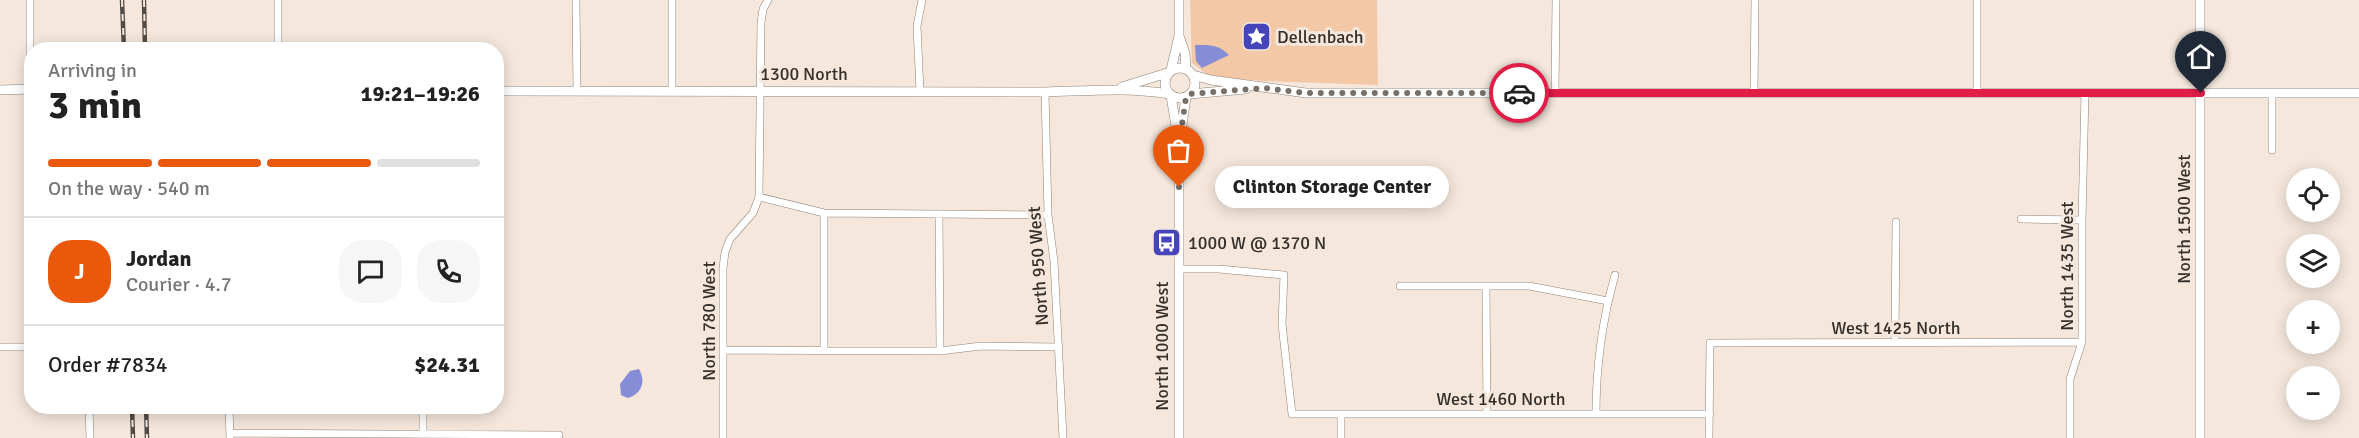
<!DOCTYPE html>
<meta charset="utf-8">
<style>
:root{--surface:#fff;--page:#f6f6f6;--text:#222;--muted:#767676;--line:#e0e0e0;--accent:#ea580c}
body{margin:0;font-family:Signika,sans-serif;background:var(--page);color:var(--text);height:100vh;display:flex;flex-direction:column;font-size:22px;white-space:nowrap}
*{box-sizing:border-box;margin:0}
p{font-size:20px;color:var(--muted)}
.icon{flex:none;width:33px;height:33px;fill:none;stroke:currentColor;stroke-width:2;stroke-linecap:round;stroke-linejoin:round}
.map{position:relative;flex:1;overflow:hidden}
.side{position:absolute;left:24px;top:42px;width:480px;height:372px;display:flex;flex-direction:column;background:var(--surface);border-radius:24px;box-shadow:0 3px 15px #0003}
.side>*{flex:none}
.controls{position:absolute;left:2286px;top:168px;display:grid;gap:12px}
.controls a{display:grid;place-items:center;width:54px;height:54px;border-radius:50%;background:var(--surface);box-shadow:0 3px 15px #0003;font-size:30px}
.pin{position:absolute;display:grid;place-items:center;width:51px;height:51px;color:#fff;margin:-62px -26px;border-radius:50% 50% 50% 0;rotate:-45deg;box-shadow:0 0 6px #0007}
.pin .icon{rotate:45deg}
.courier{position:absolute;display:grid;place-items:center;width:60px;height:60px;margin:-30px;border:4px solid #e11d48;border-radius:50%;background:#fff;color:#222;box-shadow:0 2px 8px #0007}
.bubble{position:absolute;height:42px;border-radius:21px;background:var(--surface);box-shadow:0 3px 15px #0003;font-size:20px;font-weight:700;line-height:42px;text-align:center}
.headline em{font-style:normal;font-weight:700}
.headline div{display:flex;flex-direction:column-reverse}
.headline{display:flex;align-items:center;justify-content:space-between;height:102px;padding:0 24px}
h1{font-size:39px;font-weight:700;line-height:45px}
.bar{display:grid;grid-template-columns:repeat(4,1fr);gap:9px 6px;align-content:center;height:72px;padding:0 24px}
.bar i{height:8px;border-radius:4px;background:var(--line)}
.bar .current{background:var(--accent)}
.bar p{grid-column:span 4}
.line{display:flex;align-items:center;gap:15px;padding:0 24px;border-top:2px solid var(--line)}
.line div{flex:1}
.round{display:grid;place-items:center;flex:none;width:63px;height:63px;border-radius:24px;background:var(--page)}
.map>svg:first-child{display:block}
.green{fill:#f3c8a6}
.water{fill:#848dd5}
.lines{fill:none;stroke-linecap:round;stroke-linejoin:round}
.street-casing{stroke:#8e8176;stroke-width:8}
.secondary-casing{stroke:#8e8176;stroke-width:10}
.street{stroke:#fff;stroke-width:7}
.secondary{stroke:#fff;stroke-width:9}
.rail-casing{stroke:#534c46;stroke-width:4.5}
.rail{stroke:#f5e7dc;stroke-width:2;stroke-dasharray:7;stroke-linecap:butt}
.done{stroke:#786f68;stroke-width:6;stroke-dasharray:0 10.8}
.route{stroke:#e11d48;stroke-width:8}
.labels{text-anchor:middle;stroke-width:6;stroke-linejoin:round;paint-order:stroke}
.poi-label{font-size:18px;fill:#342f2a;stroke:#f5e7dc;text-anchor:start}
.street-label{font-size:18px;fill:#342f2a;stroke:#f5e7dc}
</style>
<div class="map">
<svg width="2359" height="438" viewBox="0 0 2359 438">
<rect width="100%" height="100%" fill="#f5e7dc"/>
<path class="green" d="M1190 0H1377L1378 85 1262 81 1209 76 1192 63Z"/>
<path class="water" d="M1195 45C1209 45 1218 44 1229 55L1202 68 1196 61Z
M639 369C646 381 642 394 628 398L621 395 620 384 630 371Z"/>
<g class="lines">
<defs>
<path id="street" d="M30 0V89
M278 0V50
M576 0 577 91
M1977 0V93
M920 91 917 26 922 0
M672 92V0
M1045 92 1048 215 1054 261 1063 438
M1555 93 1556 0
M1754 93 1755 0
M2272 93V150
M759 197 824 213 1048 215
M824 213V351
M939 214 940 351
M2021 219 2082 220
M1179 269H1219L1284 275 1282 324 1292 414H1710
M1400 286H1529L1608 301
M1486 286 1487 414
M1895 343 1896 222
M0 347H32
M724 350 940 351 981 346 1059 347
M89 406 90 438
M229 406 230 438
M423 406V438
M1341 414V438
M1596 414C1596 367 1602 321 1615 275
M230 433 559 435
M723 438V268L725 252 730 239 753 213 759 197 761 23 763 9 768 0
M1709 438 1710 343 2082 342
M2070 438V379L2082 342V220L2085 93"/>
<path id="secondary" d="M1179 0V36L1185 53 1186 69
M1165 83a15 15 0 1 1 30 0a15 15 0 1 1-30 0Z
M1171 70 1179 36
M1193 75 1211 80 1306 93H2359
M1122 87 1167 73
M0 90 32 89
M496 91 1045 92C1086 91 1128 87 1169 94
M1190 94 1246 89
M1171 96 1178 138
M1179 438V146L1186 97
M2200 438V0"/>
</defs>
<use href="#street" class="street-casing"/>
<use href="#secondary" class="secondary-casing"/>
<use href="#street" class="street"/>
<use href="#secondary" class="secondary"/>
<defs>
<path id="rail" d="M122 0 124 50
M144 0 145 50
M132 406 133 438
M146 406 147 438"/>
</defs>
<use href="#rail" class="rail-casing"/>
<use href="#rail" class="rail"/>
</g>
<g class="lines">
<path class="done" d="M1179 187V146L1186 97 1190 94 1264 88 1306 93H1519"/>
<path class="route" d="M1519 93H2201"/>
</g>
<defs>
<symbol id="sight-square" viewBox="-11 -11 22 22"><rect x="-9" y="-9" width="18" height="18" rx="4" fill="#4644ba" stroke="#f5e7dc"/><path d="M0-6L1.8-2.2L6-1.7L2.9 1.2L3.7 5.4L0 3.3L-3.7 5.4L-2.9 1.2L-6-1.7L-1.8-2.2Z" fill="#fff"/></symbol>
<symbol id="bus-square" viewBox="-11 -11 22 22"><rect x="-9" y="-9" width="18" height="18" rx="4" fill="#4644ba" stroke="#f5e7dc"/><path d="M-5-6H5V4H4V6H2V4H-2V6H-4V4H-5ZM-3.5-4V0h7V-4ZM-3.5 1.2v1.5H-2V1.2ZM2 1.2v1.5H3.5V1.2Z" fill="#fff"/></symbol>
</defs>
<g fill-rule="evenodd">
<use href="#sight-square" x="1240" y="20" width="33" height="33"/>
<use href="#bus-square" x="1150" y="226" width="33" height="33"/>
</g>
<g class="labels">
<g class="poi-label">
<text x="1277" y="43">Dellenbach</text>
<text x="1188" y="249">1000 W @ 1370 N</text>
</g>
<g class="street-label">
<text x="804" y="80">1300 North</text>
<text transform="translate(2184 219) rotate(-90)" y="6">North 1500 West</text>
<text transform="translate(1038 266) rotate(-94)" y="6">North 950 West</text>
<text transform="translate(2067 266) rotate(-90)" y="6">North 1435 West</text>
<text transform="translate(709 321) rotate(-90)" y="6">North 780 West</text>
<text x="1896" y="334">West 1425 North</text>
<text transform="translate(1162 346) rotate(-90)" y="6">North 1000 West</text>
<text x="1501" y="405">West 1460 North</text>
</g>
</g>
</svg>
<div class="controls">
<a><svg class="icon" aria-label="locate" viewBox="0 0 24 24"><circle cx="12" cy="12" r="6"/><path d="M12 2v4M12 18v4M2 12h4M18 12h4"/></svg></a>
<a><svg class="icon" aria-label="layers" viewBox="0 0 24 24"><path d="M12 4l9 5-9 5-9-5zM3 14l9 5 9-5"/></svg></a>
<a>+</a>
<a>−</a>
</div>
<div class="pin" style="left:1179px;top:187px;background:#ea580c"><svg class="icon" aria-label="bag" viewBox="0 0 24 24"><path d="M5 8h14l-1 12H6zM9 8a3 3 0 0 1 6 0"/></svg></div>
<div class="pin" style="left:2201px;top:93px;background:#1f2937"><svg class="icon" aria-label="home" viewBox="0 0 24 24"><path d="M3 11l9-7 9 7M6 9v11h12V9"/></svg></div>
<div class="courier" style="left:1519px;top:93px"><svg class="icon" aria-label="car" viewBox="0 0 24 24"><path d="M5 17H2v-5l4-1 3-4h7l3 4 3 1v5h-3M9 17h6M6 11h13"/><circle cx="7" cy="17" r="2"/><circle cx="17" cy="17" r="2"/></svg></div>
<div class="bubble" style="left:1215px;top:166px;width:234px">Clinton Storage Center</div>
<section class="side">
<div class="headline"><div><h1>3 min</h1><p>Arriving in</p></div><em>19:21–19:26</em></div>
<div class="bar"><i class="current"></i><i class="current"></i><i class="current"></i><i></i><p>On the way · 540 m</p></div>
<div class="line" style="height:108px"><b class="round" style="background:var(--accent);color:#fff">J</b><div><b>Jordan</b><p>Courier · 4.7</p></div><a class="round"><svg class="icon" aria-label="chat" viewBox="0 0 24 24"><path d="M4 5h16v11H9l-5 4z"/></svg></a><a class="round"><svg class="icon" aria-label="phone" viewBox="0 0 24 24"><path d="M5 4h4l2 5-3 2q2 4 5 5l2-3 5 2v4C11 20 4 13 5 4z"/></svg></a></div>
<div class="line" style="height:78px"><div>Order #7834</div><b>$24.31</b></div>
</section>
</div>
